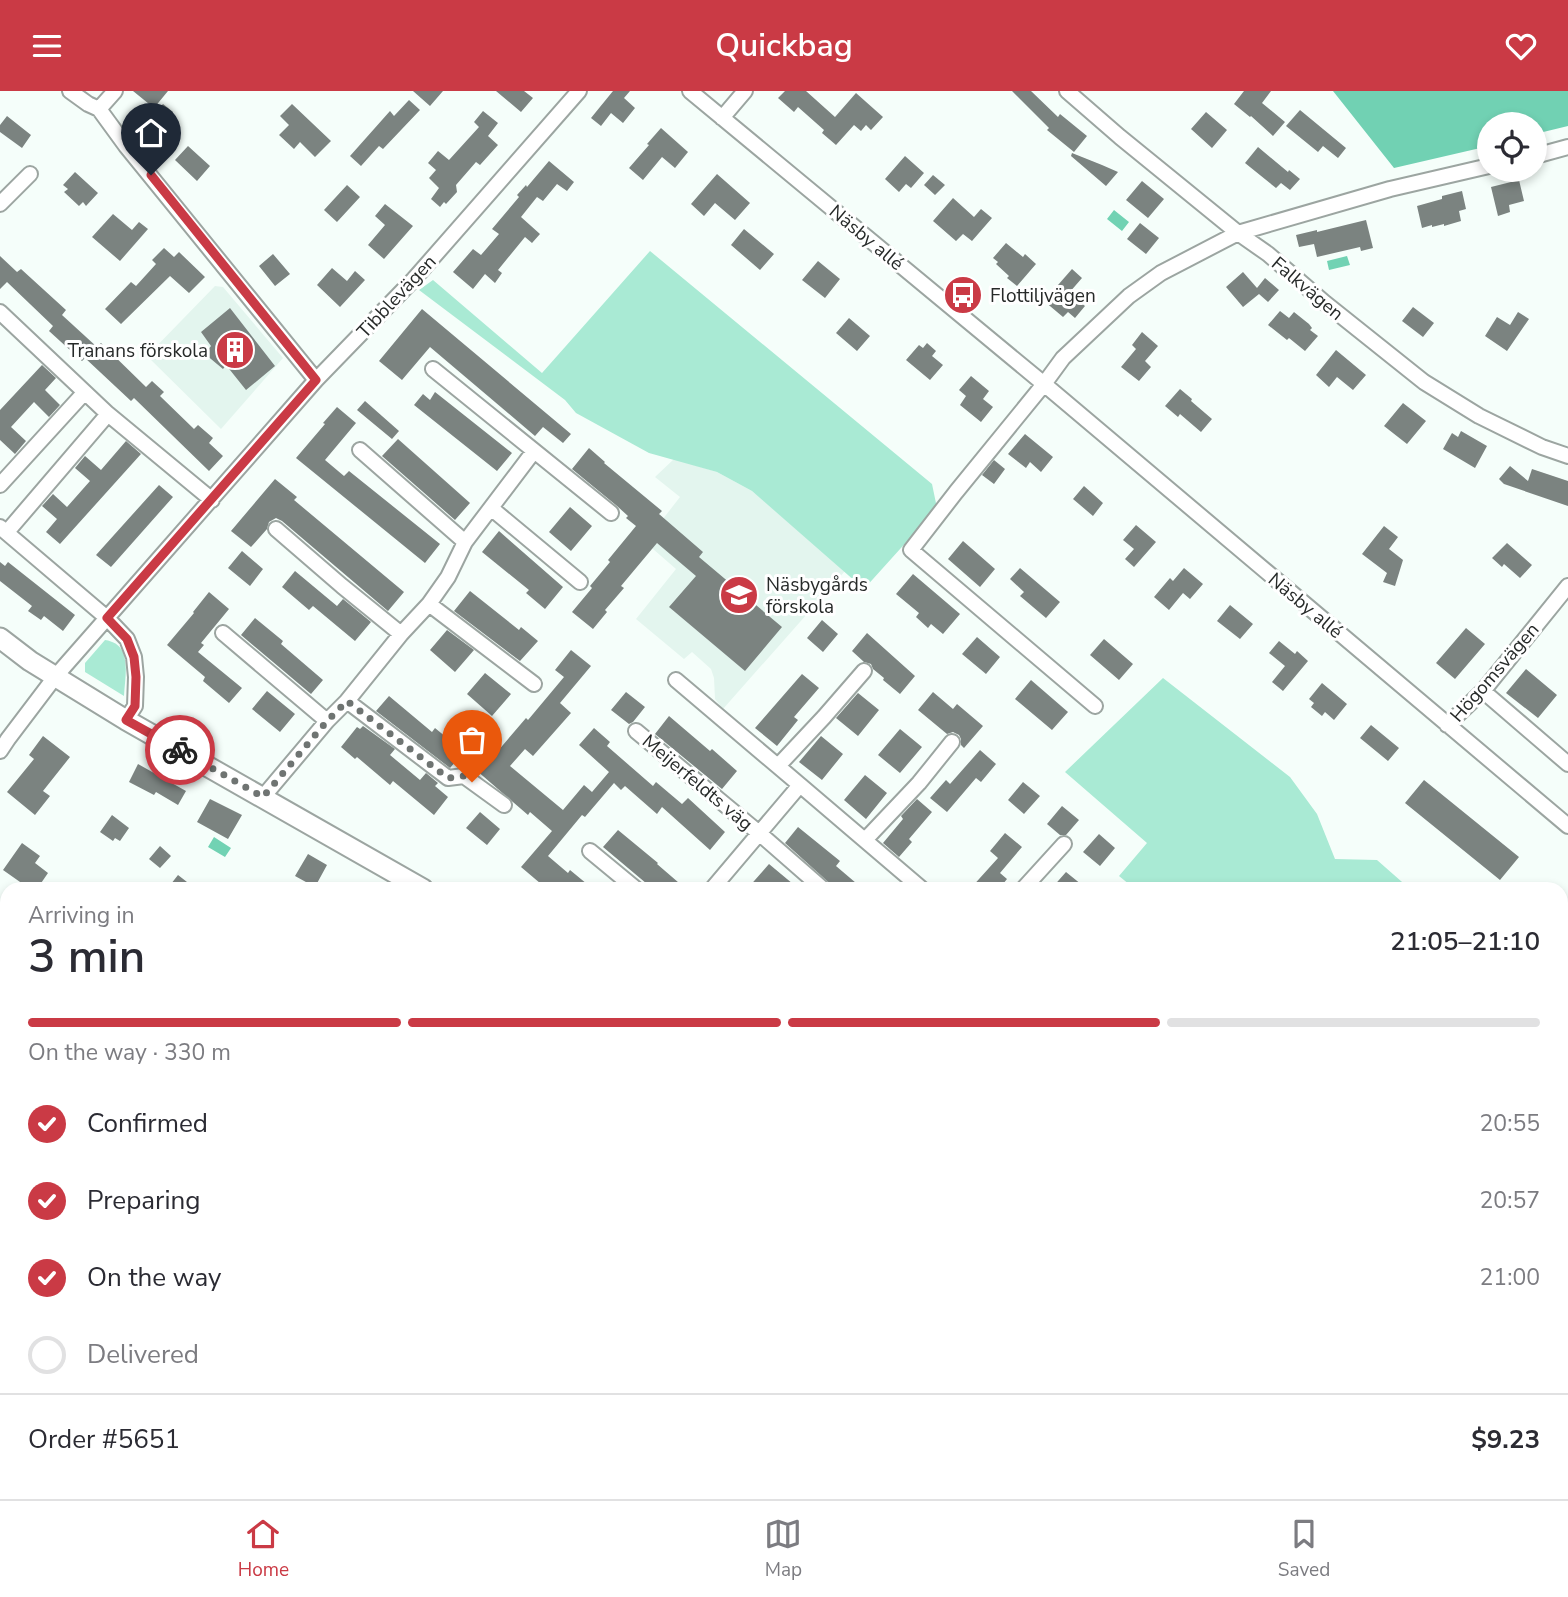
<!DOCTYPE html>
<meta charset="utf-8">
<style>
:root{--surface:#fff;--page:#f2f2f3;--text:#2b2b33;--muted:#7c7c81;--line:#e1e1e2;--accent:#ca3a45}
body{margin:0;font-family:"Nunito Sans",sans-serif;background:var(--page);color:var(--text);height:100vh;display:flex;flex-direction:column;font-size:26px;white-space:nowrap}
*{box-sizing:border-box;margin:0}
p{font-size:23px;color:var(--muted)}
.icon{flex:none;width:38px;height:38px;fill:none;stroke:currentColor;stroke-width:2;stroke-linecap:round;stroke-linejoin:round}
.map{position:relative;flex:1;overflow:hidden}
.sheet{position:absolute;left:0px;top:791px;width:1568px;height:618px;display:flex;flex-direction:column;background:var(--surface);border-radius:21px 21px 0 0;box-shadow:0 4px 10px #0003}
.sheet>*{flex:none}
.fabs{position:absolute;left:1477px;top:21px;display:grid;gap:14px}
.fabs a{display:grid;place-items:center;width:70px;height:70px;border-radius:50%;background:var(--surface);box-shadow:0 4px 10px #0003;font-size:35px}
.pin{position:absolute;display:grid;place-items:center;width:60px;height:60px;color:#fff;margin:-72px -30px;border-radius:50% 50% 50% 0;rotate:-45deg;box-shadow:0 0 7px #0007}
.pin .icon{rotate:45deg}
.courier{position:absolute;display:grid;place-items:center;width:70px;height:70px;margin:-35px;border:5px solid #ca3a45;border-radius:50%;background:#fff;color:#222;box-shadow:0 2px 9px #0007}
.headline em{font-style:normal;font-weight:600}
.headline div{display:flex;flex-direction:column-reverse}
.headline{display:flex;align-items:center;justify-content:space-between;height:119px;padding:0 28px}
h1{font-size:46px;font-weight:600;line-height:52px}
.bar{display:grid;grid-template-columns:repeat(4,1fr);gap:10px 7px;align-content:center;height:84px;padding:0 28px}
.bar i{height:9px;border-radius:5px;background:var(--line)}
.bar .selected{background:var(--accent)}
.bar p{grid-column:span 4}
.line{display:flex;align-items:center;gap:18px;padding:0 28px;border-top:2px solid var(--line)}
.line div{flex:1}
ol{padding:0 28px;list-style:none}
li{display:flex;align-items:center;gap:21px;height:77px}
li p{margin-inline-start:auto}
li .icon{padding:7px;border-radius:50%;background:var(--accent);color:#fff;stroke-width:4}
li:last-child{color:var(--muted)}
li i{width:38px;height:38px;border:4px solid var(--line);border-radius:50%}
header{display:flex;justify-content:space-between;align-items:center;height:91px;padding:0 28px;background:var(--accent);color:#fff;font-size:32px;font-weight:600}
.tabs{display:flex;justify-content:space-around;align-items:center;height:98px;border-top:2px solid var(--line);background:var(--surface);font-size:19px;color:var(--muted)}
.tabs a{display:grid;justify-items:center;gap:4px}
.tabs .selected{color:var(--accent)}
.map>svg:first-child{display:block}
.built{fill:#e3f5ee}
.green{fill:#a9ead4}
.forest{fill:#71d1b3}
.water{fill:#71d2b3}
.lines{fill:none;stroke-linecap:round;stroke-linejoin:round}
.stream{stroke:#71d2b3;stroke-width:4.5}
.building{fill:#7b8380}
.street-casing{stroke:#9ca5a1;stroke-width:18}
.secondary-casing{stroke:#9ca5a1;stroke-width:23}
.street{stroke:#fff;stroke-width:14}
.secondary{stroke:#fff;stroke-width:19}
.rail-casing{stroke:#4a4e4c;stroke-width:7}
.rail{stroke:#fff;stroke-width:4.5;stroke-dasharray:13;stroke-linecap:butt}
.done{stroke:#6f7472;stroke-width:7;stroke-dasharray:0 12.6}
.route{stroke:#ca3a45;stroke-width:9}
.labels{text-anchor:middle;stroke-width:6;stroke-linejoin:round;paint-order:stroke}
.street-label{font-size:19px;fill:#272a29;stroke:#fff}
.poi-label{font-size:19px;fill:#272a29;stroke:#fff;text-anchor:start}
</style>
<header><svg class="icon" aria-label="menu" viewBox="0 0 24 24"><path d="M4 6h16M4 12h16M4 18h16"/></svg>Quickbag<svg class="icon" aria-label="heart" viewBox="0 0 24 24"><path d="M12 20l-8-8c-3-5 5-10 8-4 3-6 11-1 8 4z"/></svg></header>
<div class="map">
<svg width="1568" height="1408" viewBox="0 0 1568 1408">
<rect width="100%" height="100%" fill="#f5fefa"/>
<path class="built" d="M215 195 223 196 283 267 221 338 147 265Z
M674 368 717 381 752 400 845 480 723 618 715 608 714 587 711 578 692 561 684 568 636 528 676 478 645 451 680 406 655 386Z"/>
<path class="green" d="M650 160 932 393 937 417 864 498 752 400 717 381 649 362 576 322 565 309 419 199 433 189 542 282Z
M105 549C133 553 125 584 124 605L85 581V572Z
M1163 587 1290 686 1317 723 1335 768 1377 769 1410 798H1135L1119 785 1147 752 1065 681Z
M1561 1359 1568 1366V1408H1268L1265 1402H1561Z"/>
<path class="forest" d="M1333 0H1568V35L1535 43V33H1489V55L1394 77Z
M830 1402H931L932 1408H831Z"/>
<path class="water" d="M1114 119 1129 131 1122 140 1107 128Z
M1347 165 1350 174 1329 179 1327 170Z
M214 746 231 757 225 766 208 756Z"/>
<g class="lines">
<path class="stream" d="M1561 1341 1568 1353"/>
</g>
<path class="building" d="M133 0H168L154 17Z
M413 0H443L430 15Z
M496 0H524L533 7 521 21Z
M613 0H630L624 7 635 17 623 32 611 22 601 35 591 27Z
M785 0H806L835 26 856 2 883 26 871 39 866 34 861 40 854 34 836 54 822 42 824 39 798 16 794 21 778 7Z
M1012 0H1031L1058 26 1060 23 1087 45 1074 61 1047 39 1049 37Z
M1244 0H1271L1262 12 1285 31 1273 45 1251 25 1250 26 1234 13Z
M409 9 420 19 383 58 379 55 361 75 350 65 390 20 394 25Z
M163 13 173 21 160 35 150 27Z
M292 13 331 50 315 66 300 51 294 58 279 44 289 34 280 25Z
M1300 19 1346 57 1338 67 1323 55 1318 61 1286 35Z
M483 20 498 32 488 45 498 54 480 74 476 71 456 94 457 101 446 113 444 111 440 116 431 108 439 97 429 87 436 79 428 72 438 60 449 69 479 36 474 31Z
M1206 21 1227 39 1212 57 1191 38Z
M7 25 31 44 22 57 0 41V34Z
M661 37 688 61 675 77 662 66 643 89 629 77 649 54 647 53Z
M188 55 210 75 197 90 175 69Z
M1258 56 1288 81 1289 79 1300 88 1290 99 1281 92 1276 97 1245 72Z
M1072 62 1102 74 1118 81 1106 95 1071 65Z
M905 65 924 82 911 97 906 93 899 101 885 88Z
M549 70 574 91 567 100 557 93 543 110 537 106 521 126 540 143 532 152 525 146 498 179 502 182 495 192 485 183 473 198 453 181 473 158 481 164 499 143 492 138 519 106 517 104 526 94 527 96Z
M75 81 98 102 86 115 83 111 79 115 64 101 68 98 63 94Z
M717 83 750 112 735 129 715 112 704 125 691 113Z
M933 84 945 94 935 104 924 94Z
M1519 89 1524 110 1509 114 1510 121 1498 125 1491 96Z
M1142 90 1164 108 1148 127 1126 109Z
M347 94 360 106 337 131 324 119Z
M1462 100 1466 118 1459 120 1461 130 1444 135V133L1432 136V134L1422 137 1417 115 1442 108V105Z
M953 107 974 126 981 118 992 127 972 150 963 143 956 150 933 130Z
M385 113 413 135 384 168 368 154 385 134 375 125Z
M113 123 132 139 139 131 148 138 120 170 92 146Z
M1366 129 1373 157 1361 160 1360 156 1317 166 1314 153 1299 156 1296 144 1317 139V141Z
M1140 132 1159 147 1146 163 1127 148Z
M744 138 774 163 760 179 731 154Z
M1006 152 1023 166 1025 163 1036 173 1017 195 1007 187 1009 185 996 173 998 171 993 167Z
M164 157 174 166 179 161 205 186 189 202 170 185 121 233 105 218 131 191 136 195 156 173 152 169Z
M273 163 290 183 275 195 259 175Z
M0 165 17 181 21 178 66 219 62 224 97 256 101 252 146 296 152 290 164 301 160 305 194 338 198 334 213 347 209 352 223 365 209 380 134 307 131 310 85 267 82 270 49 240 53 235 7 191 0 198Z
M818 170 840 188 825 207 802 189Z
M332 177 347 190 355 180 365 189 340 216 317 194Z
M1072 178 1082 187 1069 202 1085 215 1075 227 1068 221 1063 226 1044 210Z
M1243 181 1257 197 1265 187 1279 199 1268 211 1259 203 1243 216 1226 196Z
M1413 216 1434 232 1423 246 1402 230Z
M230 217 275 275 246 299 226 274 223 278 205 263 211 255 201 241Z
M422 218 571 343 563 352 543 336 535 345 430 256 402 289 379 270Z
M1280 220 1289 227 1294 221 1309 233 1312 237 1310 239 1318 245 1305 260 1289 247 1287 249 1268 234Z
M1518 221 1529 228 1507 260 1485 245 1497 226 1510 234Z
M849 227 870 245 857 260 836 242Z
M1142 241 1158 255 1145 270 1151 276 1139 290 1121 276 1136 258 1132 254Z
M927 252 936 260 932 265 943 274 930 289 906 269 919 254 923 257Z
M1336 259 1366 284 1353 299 1337 286 1329 296 1316 284Z
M42 274 56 287 45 299 60 314 49 326 34 311 11 336 26 350 15 363 0 349V319Z
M971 285 989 300 983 308 993 316 981 331 960 314 966 305 959 299Z
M1180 298 1192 308 1191 310 1212 328 1201 341 1180 323 1178 326 1165 315Z
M435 301 512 362 497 380 414 314 423 303 430 309Z
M365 310 399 340 392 348 357 319Z
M1403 312 1426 330 1407 353 1384 335Z
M337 316 356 332 325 369 344 385 349 380 440 453 425 472 296 367 325 333 323 332Z
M1461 340 1487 355 1475 377 1443 358 1452 342 1458 346Z
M1025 343 1053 366 1041 381 1030 371 1026 377 1008 363Z
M398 348 470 412 455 429 382 365Z
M126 350 141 363 60 453 46 441 57 428 42 415 53 403 67 416 90 390 75 377 85 365 101 379Z
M589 357 605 371 604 372 662 420 659 423 703 461 699 466 782 536 745 580 669 516 696 485 657 452 621 495 624 497 605 519 607 521 593 538 572 521 592 497 590 495 610 471 608 469 636 435 626 427 628 425 617 415 572 378Z
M994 369 1005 378 994 393 982 384Z
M1510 375 1528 390 1532 378 1568 390V415L1504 393 1499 388Z
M275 388 297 406 294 409 404 501 388 520 282 430 276 427 269 431 267 438 251 456 231 440Z
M159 394 173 406 111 476 96 464Z
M1084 395 1103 412 1093 425 1073 408Z
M570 416 592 435 571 460 549 441Z
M1136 434 1156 451 1134 476 1125 468 1134 458 1123 449Z
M1384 435 1398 446 1389 458 1403 469 1395 495 1383 491 1387 482 1362 463Z
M499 440 563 496 545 518 526 502 529 499 482 461Z
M963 450 995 478 980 496 948 468Z
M1507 452 1532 474 1520 487 1504 473 1502 476 1492 467Z
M242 460 263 478 250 495 228 477Z
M0 471 5 475 8 471 75 524 63 540 44 525 41 529 28 520 32 515 0 490Z
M1020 477 1060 511 1046 527 1020 505 1024 501 1010 488Z
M1184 477 1203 493 1190 508 1183 502 1169 519 1154 506 1170 487 1173 490Z
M295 480 337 515 343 508 371 531 355 550 313 515 309 519 282 496Z
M913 483 960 523 943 543 931 533 928 537 916 526 919 522 896 503Z
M470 500 519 539 521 536 538 550 520 570 454 520Z
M209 501 229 518 201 552 204 554 198 561 242 597 229 612 203 590 205 586 167 554 194 522 193 521Z
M1230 514 1253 533 1240 548 1217 530Z
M255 527 283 550 281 553 323 589 311 603 241 544Z
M822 529 838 543 823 561 807 547Z
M1466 537 1485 553 1455 588 1436 572Z
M447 539 474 559 455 581 430 559Z
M867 542 915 585 900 603 883 589 884 587 873 578 871 573 864 571 852 560Z
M977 546 1000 566 986 583 962 563Z
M1104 548 1133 573 1119 589 1090 564Z
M1279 550 1295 563 1297 560 1308 570 1283 600 1272 591 1285 575 1269 562Z
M571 559 591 575 560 612 571 622 533 665 525 658 510 675 563 719 584 694 592 701 609 681 579 654 594 637 610 651 607 655 653 695 656 691 682 713 688 707 725 741 710 759 662 716 657 723 625 695 621 699 614 692 585 726 582 724 548 765 568 782 570 779 593 798H547L521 776 552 740 530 721 528 724 476 679 493 659 497 661 526 627 528 629 564 586 555 579Z
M1526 578 1557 604 1538 627 1506 602Z
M485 582 511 603 492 625 467 603Z
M802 583 819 597 794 626 798 629 777 655 755 637Z
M1031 589 1068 621 1052 639 1015 608Z
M1322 592 1347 613 1334 629 1325 621 1322 625 1311 616 1314 612 1309 608Z
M267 600 295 623 280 641 252 618Z
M626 601 645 616 633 631 629 633 611 619Z
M933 601 953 618 957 613 983 635 964 657 961 654V648L959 644 953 641 947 643 918 619Z
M858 602 879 619 858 645 836 627Z
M389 605 432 641 435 637 464 661 450 677 376 620Z
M669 625 710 660 712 658 737 680 722 698 655 643Z
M1371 634 1399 657 1388 670 1360 647Z
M363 635 395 658 390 664 420 689 426 682 438 692 435 695 448 706 434 724 393 690 390 694 357 666 355 668 341 656 357 636 360 638Z
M900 638 922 656 900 682 878 664Z
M43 645 70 666 43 700 50 705 35 724 7 701 34 668 29 664Z
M821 645 843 663 822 689 799 671Z
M980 659 996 673 981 691 976 687 947 721 930 707 946 689 950 693Z
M138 673 186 700 178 714 156 701 154 704 129 691Z
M865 684 887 702 866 728 844 709Z
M1424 689 1519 766 1500 789 1405 712Z
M1023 691 1040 705 1024 723 1008 709Z
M210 708 242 724 228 748 197 731Z
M917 708 932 721 909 748 912 751 899 766 883 752 903 728 901 725Z
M1062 715 1079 729 1066 744H1060L1047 733Z
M480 721 500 738 487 754 466 737Z
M112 724 129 737 120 750 115 747 113 750 100 741Z
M798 736 840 770 836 775 863 798H836L785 752Z
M618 739 658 772 657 773 686 798H653L603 756Z
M1005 742 1022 756 1000 782 1007 788 999 798H970L998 767 990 760Z
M1099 743 1115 757 1100 775 1083 761Z
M22 752 40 765 35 772 48 782 37 798H30L3 779Z
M160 755 171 765 160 777 149 768Z
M308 763 327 774 315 796 295 785Z
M769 773 799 798H747Z
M1066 781 1087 798H1051Z
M178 784 196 798H167Z"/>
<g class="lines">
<defs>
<path id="street" d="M70 0 88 13 99 18 126 55 316 289
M690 0 1044 293 1568 735
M1067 0 1120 46 1238 142 1268 163 1325 212 1424 291 1479 325 1542 356 1568 365
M99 18 115 0
M722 27 745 0
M1535 65 1568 56
M0 113 30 83
M0 221 108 323 212 409
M433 278 611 422
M360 359 465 451
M0 394 84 302
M491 417 580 491
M0 436 107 527 127 548 134 566 136 586 135 615 126 629
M276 438 342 495 401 543
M7 441 108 323
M429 513 534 593
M223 542 327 630
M676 589 800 694 712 798
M1483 600 1568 673
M347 610 448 687 464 685 504 714
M1095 615 911 459 956 401 1044 293 1063 267 1129 205 1161 182 1238 142 1390 98 1489 75
M1447 634 1483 600 1568 495
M636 640 759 742 823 798
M0 660 8 648 55 586 316 289 414 188 579 0
M778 675 824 626 864 580
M800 694 922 798
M263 706 327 630 347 610 401 543 429 513 448 486 465 451 534 360
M865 749 919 692 952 651
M590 760 636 798
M1023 798 1064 753
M0 899 7 904
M1561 1004 1566 1002 1568 1008
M1561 1151 1568 1150
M301 1408 306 1402"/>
<path id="secondary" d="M0 547 30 570 126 629 423 798
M1561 978 1568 976
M0 1336 7 1339
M146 1402 157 1408
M814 1402 815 1408"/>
</defs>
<use href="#street" class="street-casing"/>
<use href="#secondary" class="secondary-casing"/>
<use href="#street" class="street"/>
<use href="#secondary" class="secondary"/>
<defs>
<path id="rail" d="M1561 833 1568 832
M503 1408 508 1402"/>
</defs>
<use href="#rail" class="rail-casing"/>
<use href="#rail" class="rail"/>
</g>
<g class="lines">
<path class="done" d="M180 659 263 706 327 630 347 610 448 687 464 685 472 691"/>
<path class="route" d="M151 84 316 289 107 527 127 548 134 566 136 586 135 615 126 629 180 659"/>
</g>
<defs>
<symbol id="bus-disc" viewBox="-11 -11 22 22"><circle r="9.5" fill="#ca3a45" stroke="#fff"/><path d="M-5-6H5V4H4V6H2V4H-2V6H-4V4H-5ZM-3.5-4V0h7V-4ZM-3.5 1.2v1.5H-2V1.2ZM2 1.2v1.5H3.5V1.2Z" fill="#fff"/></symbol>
<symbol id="building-disc" viewBox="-11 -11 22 22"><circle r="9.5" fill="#ca3a45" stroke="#fff"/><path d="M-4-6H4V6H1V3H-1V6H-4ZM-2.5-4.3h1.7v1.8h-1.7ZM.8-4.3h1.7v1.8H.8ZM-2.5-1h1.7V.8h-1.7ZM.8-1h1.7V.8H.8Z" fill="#fff"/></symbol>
<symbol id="school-disc" viewBox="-11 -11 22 22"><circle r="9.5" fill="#ca3a45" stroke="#fff"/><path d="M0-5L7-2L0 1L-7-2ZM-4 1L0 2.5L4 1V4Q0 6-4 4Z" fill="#fff"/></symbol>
</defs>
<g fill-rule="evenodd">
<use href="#bus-disc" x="941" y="182" width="44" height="44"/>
<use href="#building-disc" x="213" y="237" width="44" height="44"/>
<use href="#school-disc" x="717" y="482" width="44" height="44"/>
</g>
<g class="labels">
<g class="street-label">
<text transform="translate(867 146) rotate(40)" y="7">Näsby allé</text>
<text transform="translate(1308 197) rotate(40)" y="7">Falkvägen</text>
<text transform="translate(396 205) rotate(-47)" y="7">Tibblevägen</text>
<text transform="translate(1306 514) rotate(40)" y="7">Näsby allé</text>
<text transform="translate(1494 581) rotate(-49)" y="7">Högomsvägen</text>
<text transform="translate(698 691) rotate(40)" y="7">Meijerfeldts väg</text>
</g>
<g class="poi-label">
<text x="990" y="211">Flottiljvägen</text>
<text x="208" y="266" text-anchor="end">Tranans förskola</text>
<text x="766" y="500">Näsbygårds<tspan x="766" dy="22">förskola</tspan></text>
</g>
</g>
</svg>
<div class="fabs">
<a><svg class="icon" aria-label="locate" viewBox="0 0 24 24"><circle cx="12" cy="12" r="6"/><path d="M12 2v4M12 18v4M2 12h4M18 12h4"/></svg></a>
</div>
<div class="pin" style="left:472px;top:691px;background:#ea580c"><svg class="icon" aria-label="bag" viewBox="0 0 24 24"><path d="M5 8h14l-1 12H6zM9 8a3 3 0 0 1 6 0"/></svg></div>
<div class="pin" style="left:151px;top:84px;background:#1f2937"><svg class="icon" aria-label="home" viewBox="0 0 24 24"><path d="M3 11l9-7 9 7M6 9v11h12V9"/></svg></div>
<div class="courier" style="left:180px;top:659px"><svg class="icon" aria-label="bike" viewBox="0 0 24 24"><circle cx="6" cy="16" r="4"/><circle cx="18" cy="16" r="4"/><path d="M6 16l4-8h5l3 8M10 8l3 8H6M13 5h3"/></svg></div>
<section class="sheet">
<div class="headline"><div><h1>3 min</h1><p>Arriving in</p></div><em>21:05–21:10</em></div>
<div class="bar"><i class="selected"></i><i class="selected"></i><i class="selected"></i><i></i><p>On the way · 330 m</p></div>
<ol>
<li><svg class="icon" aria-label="check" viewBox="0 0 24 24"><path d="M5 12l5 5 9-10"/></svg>Confirmed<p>20:55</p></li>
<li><svg class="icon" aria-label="check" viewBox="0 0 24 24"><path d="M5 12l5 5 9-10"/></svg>Preparing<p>20:57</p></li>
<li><svg class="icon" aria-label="check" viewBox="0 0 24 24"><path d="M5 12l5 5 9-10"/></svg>On the way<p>21:00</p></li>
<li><i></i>Delivered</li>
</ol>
<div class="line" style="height:91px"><div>Order #5651</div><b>$9.23</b></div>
</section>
</div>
<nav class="tabs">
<a class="selected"><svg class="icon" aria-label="home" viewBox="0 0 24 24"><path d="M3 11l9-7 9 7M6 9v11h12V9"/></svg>Home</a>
<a><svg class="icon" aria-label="map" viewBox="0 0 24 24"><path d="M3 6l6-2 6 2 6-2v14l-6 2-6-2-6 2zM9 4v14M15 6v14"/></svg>Map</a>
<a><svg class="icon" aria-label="saved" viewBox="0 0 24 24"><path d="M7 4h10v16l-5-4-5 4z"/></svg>Saved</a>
</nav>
